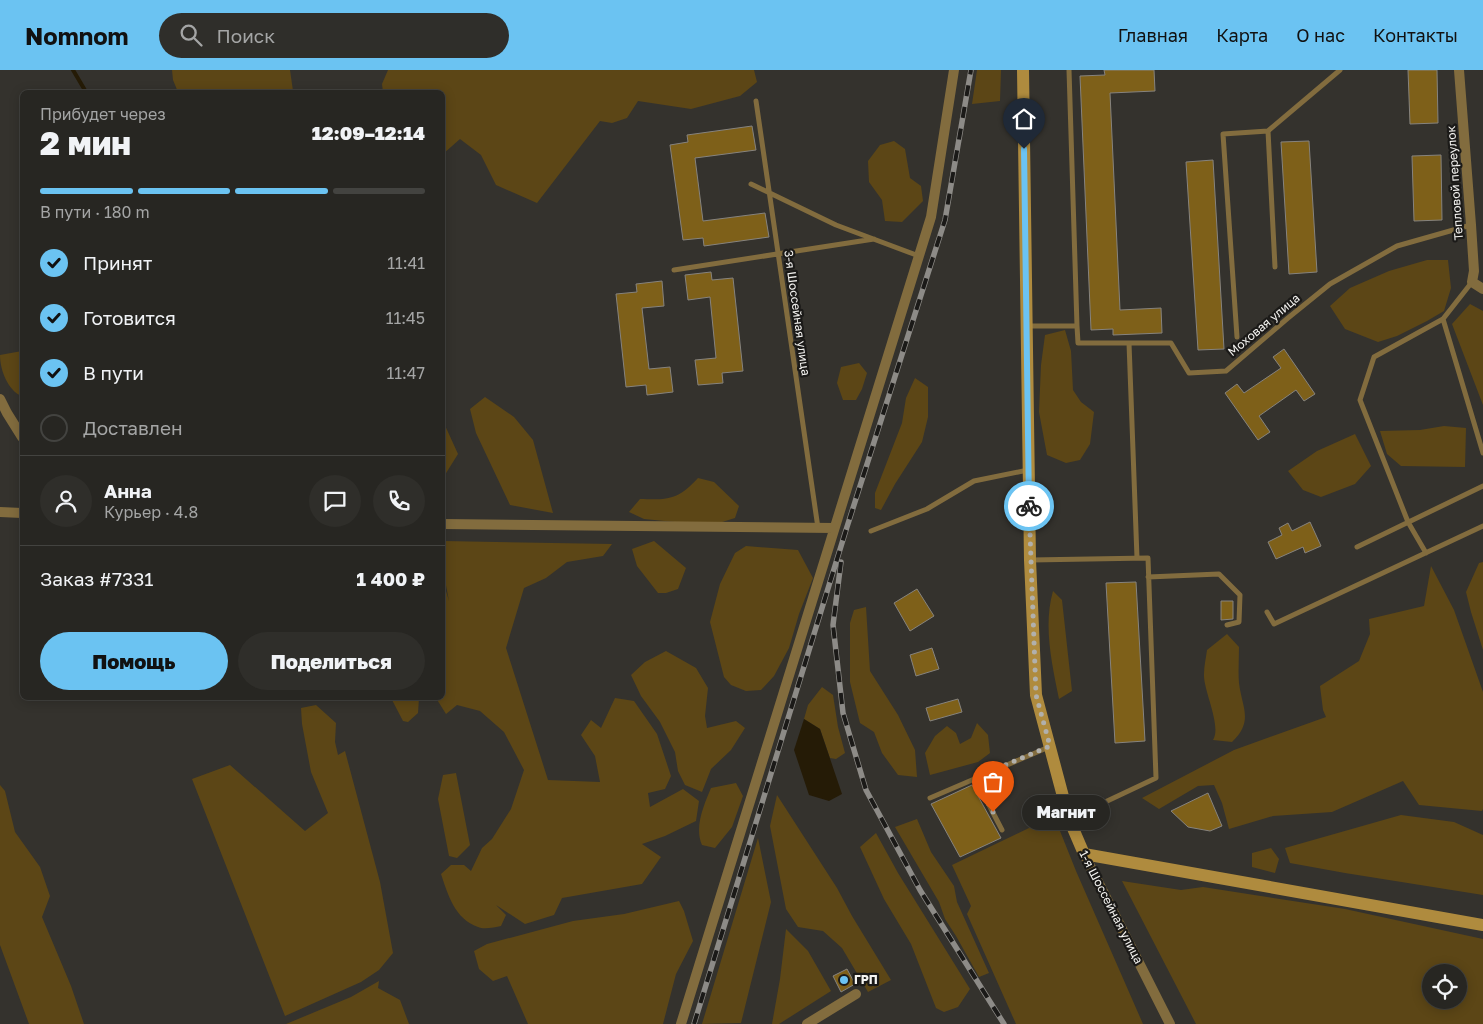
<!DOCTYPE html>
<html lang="ru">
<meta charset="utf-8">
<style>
:root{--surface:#272622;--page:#2f2e2a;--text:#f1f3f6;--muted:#a4a5a5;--line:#434340;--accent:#6bc3f2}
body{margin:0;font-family:"Golos Text",sans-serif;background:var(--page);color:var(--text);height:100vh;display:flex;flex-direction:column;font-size:19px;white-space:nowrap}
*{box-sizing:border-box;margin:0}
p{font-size:16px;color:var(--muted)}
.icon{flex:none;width:28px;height:28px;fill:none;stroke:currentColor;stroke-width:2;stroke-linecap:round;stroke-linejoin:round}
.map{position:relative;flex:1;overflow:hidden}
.panel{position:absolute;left:20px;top:20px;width:425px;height:610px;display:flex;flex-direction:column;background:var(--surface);border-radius:8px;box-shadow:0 2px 12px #0003,0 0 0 1px var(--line)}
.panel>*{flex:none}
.tools{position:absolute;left:1422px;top:894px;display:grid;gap:10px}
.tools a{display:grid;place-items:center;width:45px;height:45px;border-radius:50%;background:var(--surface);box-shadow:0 2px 12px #0003,0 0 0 1px var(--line);font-size:25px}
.pin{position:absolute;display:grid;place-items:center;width:42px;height:42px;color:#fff;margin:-51px -21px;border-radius:50% 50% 50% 0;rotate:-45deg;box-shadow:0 0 5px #0007}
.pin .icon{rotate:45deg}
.courier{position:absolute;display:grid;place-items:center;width:50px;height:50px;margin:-25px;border:4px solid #6bc3f2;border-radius:50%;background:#fff;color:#222;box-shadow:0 1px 6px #0007}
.bubble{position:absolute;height:35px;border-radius:18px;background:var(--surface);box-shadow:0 2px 12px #0003,0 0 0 1px var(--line);font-size:16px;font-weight:800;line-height:35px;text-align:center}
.headline em{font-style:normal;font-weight:800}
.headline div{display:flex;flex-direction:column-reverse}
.headline{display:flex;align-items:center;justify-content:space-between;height:85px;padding:0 20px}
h1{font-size:32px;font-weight:800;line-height:38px}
.bar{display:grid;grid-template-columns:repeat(4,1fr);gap:8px 5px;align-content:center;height:60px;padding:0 20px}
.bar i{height:6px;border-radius:4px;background:var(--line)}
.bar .on{background:var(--accent)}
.bar p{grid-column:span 4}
.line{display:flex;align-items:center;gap:12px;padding:0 20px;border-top:1px solid var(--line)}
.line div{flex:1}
.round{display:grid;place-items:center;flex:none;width:52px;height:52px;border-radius:26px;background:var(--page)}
ol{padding:0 20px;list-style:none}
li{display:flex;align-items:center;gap:15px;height:55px}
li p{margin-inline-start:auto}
li .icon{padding:5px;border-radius:50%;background:var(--accent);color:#111;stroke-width:4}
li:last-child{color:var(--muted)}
li i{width:28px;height:28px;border:2px solid var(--line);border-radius:50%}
.action{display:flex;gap:10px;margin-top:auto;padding:10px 20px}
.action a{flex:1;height:58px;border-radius:30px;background:var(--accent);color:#111;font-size:20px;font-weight:800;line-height:58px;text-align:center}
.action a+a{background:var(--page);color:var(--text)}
header{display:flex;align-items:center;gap:30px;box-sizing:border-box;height:70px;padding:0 25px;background:var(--accent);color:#111}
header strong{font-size:24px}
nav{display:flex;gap:28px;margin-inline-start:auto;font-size:18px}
.search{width:350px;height:45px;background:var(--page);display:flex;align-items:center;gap:12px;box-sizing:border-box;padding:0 18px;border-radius:28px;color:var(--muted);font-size:19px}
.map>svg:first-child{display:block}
.green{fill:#5c4616;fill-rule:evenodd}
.water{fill:#251b06}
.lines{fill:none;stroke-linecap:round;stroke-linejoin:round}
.stream{stroke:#251b06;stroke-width:4}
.building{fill:#7e6019;stroke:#86837e}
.lane{stroke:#826c3e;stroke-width:5}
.street{stroke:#826c3e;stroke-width:10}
.secondary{stroke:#af8b3e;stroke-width:12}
.rail-casing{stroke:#8d8b87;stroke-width:5.5}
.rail{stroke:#1b1a18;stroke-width:4;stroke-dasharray:11;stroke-linecap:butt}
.done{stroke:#b1b0ac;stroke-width:5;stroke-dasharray:0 9}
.route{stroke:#6bc3f2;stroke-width:6}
.poi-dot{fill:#6bc3f2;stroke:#1b1a18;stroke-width:2}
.labels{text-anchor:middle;stroke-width:4.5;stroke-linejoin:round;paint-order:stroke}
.street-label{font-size:12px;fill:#f5f4f1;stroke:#1b1a18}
.poi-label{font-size:12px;font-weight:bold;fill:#f5f4f1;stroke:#1b1a18;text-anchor:start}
</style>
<header>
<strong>Nomnom</strong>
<div class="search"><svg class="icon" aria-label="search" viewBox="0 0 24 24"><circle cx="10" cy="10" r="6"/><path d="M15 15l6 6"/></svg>Поиск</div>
<nav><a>Главная</a><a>Карта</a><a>О нас</a><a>Контакты</a></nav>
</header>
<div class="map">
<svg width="1483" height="954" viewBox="0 0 1483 954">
<rect width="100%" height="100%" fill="#34322d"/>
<path class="green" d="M172 0H290L293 21 296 22H178L173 10Z
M388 0H754L757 12 740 26 691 39 638 31 627 48 612 53 600 51 537 133 496 115 481 85 460 69 443 84 442 22H383L382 14Z
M977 0H1001L1000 31 972 34Z
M894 71 905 79 910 108 921 116 923 131 902 152 885 151 882 130 869 112 868 91 880 75Z
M1427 190H1448L1451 218 1444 241 1427 251 1397 266 1378 272 1345 259 1330 236 1350 218 1389 201Z
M1470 234 1483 241V335L1452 254Z
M1065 260 1071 281 1073 320 1081 332 1094 342 1090 374 1080 390 1066 393 1047 385 1039 342 1041 295 1045 265Z
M22 281V326C8 321 0 300 0 285Z
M859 293 867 303 862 319 856 330H843L837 313 841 297Z
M915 308 928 317V347L922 372 895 414 881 440 875 438V423L902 353 906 328Z
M485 327 514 347 533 370 553 443 510 435 476 363 470 339Z
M443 351 458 384 443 408H442Z
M1444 356 1466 358 1465 397 1401 396 1387 384 1380 361 1420 360Z
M1355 364 1371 396 1355 414 1321 427 1303 420 1288 401 1317 381Z
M698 408 714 412 739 436 735 448 719 453H685L644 449 629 442 640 429C668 430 678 430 698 408Z
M443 471 612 474 603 486 567 492 546 508 524 518 506 578 548 710 600 712 595 686 581 665 591 650 601 658 615 628 634 631 657 664 671 706 665 719 648 723 650 737 683 719 699 731 696 751 665 766 642 774 661 787 642 814 562 828 554 845 525 854 496 835 506 845 501 856C495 857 484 860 478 857 455 849 448 825 441 804L451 795H464L471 801 482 778 492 769 511 739 524 700 504 662 480 641 457 635 446 644 436 628H442L443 511 449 531 443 500Z
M654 471 686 498 678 519 666 523H658L637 496 632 479Z
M746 476 798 480 813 508 799 544 789 578 774 606 761 620 746 621 731 615 724 607 710 552 720 514 735 483Z
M1483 492V580L1471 542 1466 522 1479 493Z
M1431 496 1454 540 1483 622V739L1482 741 1419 735 1403 711 1332 742 1273 746 1229 759 1222 733 1214 715 1198 716 1159 739 1142 728 1234 680 1326 647 1323 640 1320 616 1359 591 1370 564 1369 549 1424 536Z
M1053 521 1062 530 1072 621 1059 629C1052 594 1043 556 1053 521Z
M866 537 870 601 898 645 915 680 917 707 898 705 882 683 874 662 860 653 850 612V553L854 540Z
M1227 564 1239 577C1239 589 1238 602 1239 613 1242 638 1254 651 1232 672L1213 670C1222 656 1203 620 1204 604 1204 596 1206 588 1207 580Z
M666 581 696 598 708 618 705 646 707 658 736 651 745 658 731 680 711 699 702 722 685 715 678 701 675 682 660 652 641 626 631 605 645 592Z
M822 617 833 625 838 657 845 683 836 689 830 688 820 659 804 649 808 635Z
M391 628H419L418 643 408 652 403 651Z
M316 635 336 653 335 672 338 685 345 681 380 812 393 883 379 900 361 912 285 946 192 709 230 695 305 761 328 743 311 702 302 654 301 638Z
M977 653 988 665 990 683 978 692 930 705 925 683 935 666 947 656 956 663 960 674 971 668Z
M456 703 470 775 457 788 449 786 438 729 443 705Z
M736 713 743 726 732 757 715 778 702 775C694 757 704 735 711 718Z
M0 715 5 721 15 762 40 797 50 826 42 847 71 916 84 954H29L0 875Z
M777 725 837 818 852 846 891 910 868 922 842 878 823 861 798 857 786 839 770 756Z
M1401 745 1454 752 1483 765V825L1345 803 1290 793 1285 778Z
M1054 746 1076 801 1143 954H1016L967 844 971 836 952 795Z
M917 749 931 782 954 816 957 832 989 903 979 907 956 866 945 849 939 832 895 757Z
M876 763 898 803 970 919 958 937 944 942 936 938 911 874 884 829 860 777Z
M758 768 771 832 741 953 702 954Z
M1271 778 1279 789 1275 803 1252 797V783Z
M1122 811 1181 820 1203 817 1345 839 1483 869V954H1196ZM1459 902V930H1431V902Z
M679 831 684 841 693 871 676 904 663 954H528L507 906 493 911 479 899 474 881 487 874 573 851 624 844Z
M786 859 808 881 831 921 779 954H772L780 909Z
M379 911 378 918 400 930 409 954H286L351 927Z"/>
<path class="water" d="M804 649 820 659 842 724 829 731 809 725 794 680Z"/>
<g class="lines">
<path class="stream" d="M73 0 86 22"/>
</g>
<path class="building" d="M1104 0H1154L1155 21 1110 23 1120 240 1161 238 1162 263 1113 265V259L1091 260 1080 6 1105 5Z
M1408 0H1437L1438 53 1410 54Z
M752 56 756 80 695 88 703 151 765 143 769 167 704 176 703 168 683 170 670 75 688 72 687 65Z
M1309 71 1317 202 1289 204 1281 72Z
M1441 85 1442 150 1414 151 1412 86Z
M1213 90 1224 279 1198 280 1186 92Z
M711 202 712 210 733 208 743 301 722 303 723 313 698 315 695 290 716 288 710 227 688 230 685 205Z
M662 211 664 236 642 238 649 299 670 297 673 322 647 325 646 315 626 317 616 224 637 222 636 214Z
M1284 279 1315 324 1304 331 1296 320 1259 346 1270 362 1258 370 1225 323 1237 314 1244 323 1281 298 1273 287Z
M1310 452 1321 476 1305 483 1303 477 1276 489 1268 472 1282 465 1279 458 1288 453 1292 461Z
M1136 512 1145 671 1115 673 1106 513Z
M917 519 934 546 910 561 894 533Z
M1221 531H1233V549L1221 550Z
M932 578 939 599 916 606 910 585Z
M958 629 962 642 930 651 926 638Z
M972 715 1001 768 960 787 931 734Z
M1208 723 1222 756 1210 761 1188 757 1171 741Z
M847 899 855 914 841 922 833 906Z"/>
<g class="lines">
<path class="lane" d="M1069 0 1077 256
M756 31 818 458
M751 114 836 155 919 186
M1275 197 1268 61 1340 0
M674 200 874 169
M1472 212 1443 249 1483 383
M1027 256H1077L1078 273H1171L1189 303 1226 301 1288 248 1330 214 1397 176 1471 155
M1237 267 1223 64 1268 61
M1129 273 1137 488
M871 461 927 439 974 411 1028 400
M1357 477 1483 416
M1426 483 1408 452 1360 330 1374 287 1443 249
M1031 490 1148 488 1156 708 1069 749
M1148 507 1219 504 1240 525 1239 552 1227 555
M1267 542 1274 554 1483 456
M975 708 1002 760
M930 728 1049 677"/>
<path class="street" d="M1459 0 1471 155 1474 201 1472 212 1483 219
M0 329 7 343 22 367
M0 442 22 443
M442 454 834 458
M1084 784 1170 954
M681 954 931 147 954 0
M807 954 856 924"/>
<path class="secondary" d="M1023 0 1030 490 1036 625 1069 749 1084 784 1483 855"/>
<defs>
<path id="rail" d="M841 492 833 555 843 643 866 720 920 820 1004 954
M694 954 846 460 945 150 971 0"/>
</defs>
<use href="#rail" class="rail-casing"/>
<use href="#rail" class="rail"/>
</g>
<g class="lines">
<path class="done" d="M993 742 975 708 1050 676 1036 625 1029 436"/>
<path class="route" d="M1024 79 1029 436"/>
</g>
<circle class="poi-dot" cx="844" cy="910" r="5"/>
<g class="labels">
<g class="street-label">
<text transform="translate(1455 113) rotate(-94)" y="4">Тепловой переулок</text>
<text transform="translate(797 243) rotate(82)" y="4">3-я Шоссейная улица</text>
<text transform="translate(1264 255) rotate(-40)" y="4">Моховая улица</text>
<text transform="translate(1111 837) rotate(63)" y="4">1-я Шоссейная улица</text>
</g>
<g class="poi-label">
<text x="854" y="914">ГРП</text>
</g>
</g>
</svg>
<div class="tools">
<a><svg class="icon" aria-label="locate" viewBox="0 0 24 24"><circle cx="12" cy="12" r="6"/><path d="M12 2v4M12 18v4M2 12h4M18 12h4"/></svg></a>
</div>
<div class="pin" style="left:993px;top:742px;background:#ea580c"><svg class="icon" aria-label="bag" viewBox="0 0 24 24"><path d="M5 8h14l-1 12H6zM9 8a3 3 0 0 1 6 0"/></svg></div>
<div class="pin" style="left:1024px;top:79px;background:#1f2937"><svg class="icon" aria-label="home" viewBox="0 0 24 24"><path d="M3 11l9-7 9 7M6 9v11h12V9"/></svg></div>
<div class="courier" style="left:1029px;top:436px"><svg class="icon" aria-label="bike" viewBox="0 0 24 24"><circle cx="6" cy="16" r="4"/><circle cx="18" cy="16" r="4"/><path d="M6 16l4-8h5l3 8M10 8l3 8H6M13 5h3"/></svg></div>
<div class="bubble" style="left:1022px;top:725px;width:88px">Магнит</div>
<section class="panel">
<div class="headline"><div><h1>2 мин</h1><p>Прибудет через</p></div><em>12:09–12:14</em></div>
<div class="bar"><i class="on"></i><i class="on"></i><i class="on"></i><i></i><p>В пути · 180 m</p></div>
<ol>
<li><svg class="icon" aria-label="check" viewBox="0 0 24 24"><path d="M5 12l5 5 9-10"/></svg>Принят<p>11:41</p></li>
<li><svg class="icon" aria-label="check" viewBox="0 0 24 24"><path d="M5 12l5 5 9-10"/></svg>Готовится<p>11:45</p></li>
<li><svg class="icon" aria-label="check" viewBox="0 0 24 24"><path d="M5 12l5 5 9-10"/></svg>В пути<p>11:47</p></li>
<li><i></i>Доставлен</li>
</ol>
<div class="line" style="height:90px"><a class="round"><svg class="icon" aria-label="person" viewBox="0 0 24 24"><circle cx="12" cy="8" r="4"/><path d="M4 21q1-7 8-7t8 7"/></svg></a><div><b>Анна</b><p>Курьер · 4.8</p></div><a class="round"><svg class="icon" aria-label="chat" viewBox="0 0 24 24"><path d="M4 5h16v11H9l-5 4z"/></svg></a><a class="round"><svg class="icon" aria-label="phone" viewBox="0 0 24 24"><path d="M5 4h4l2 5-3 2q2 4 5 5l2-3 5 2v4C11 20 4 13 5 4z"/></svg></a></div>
<div class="line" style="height:65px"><div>Заказ #7331</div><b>1 400 ₽</b></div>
<div class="action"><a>Помощь</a><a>Поделиться</a></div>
</section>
</div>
